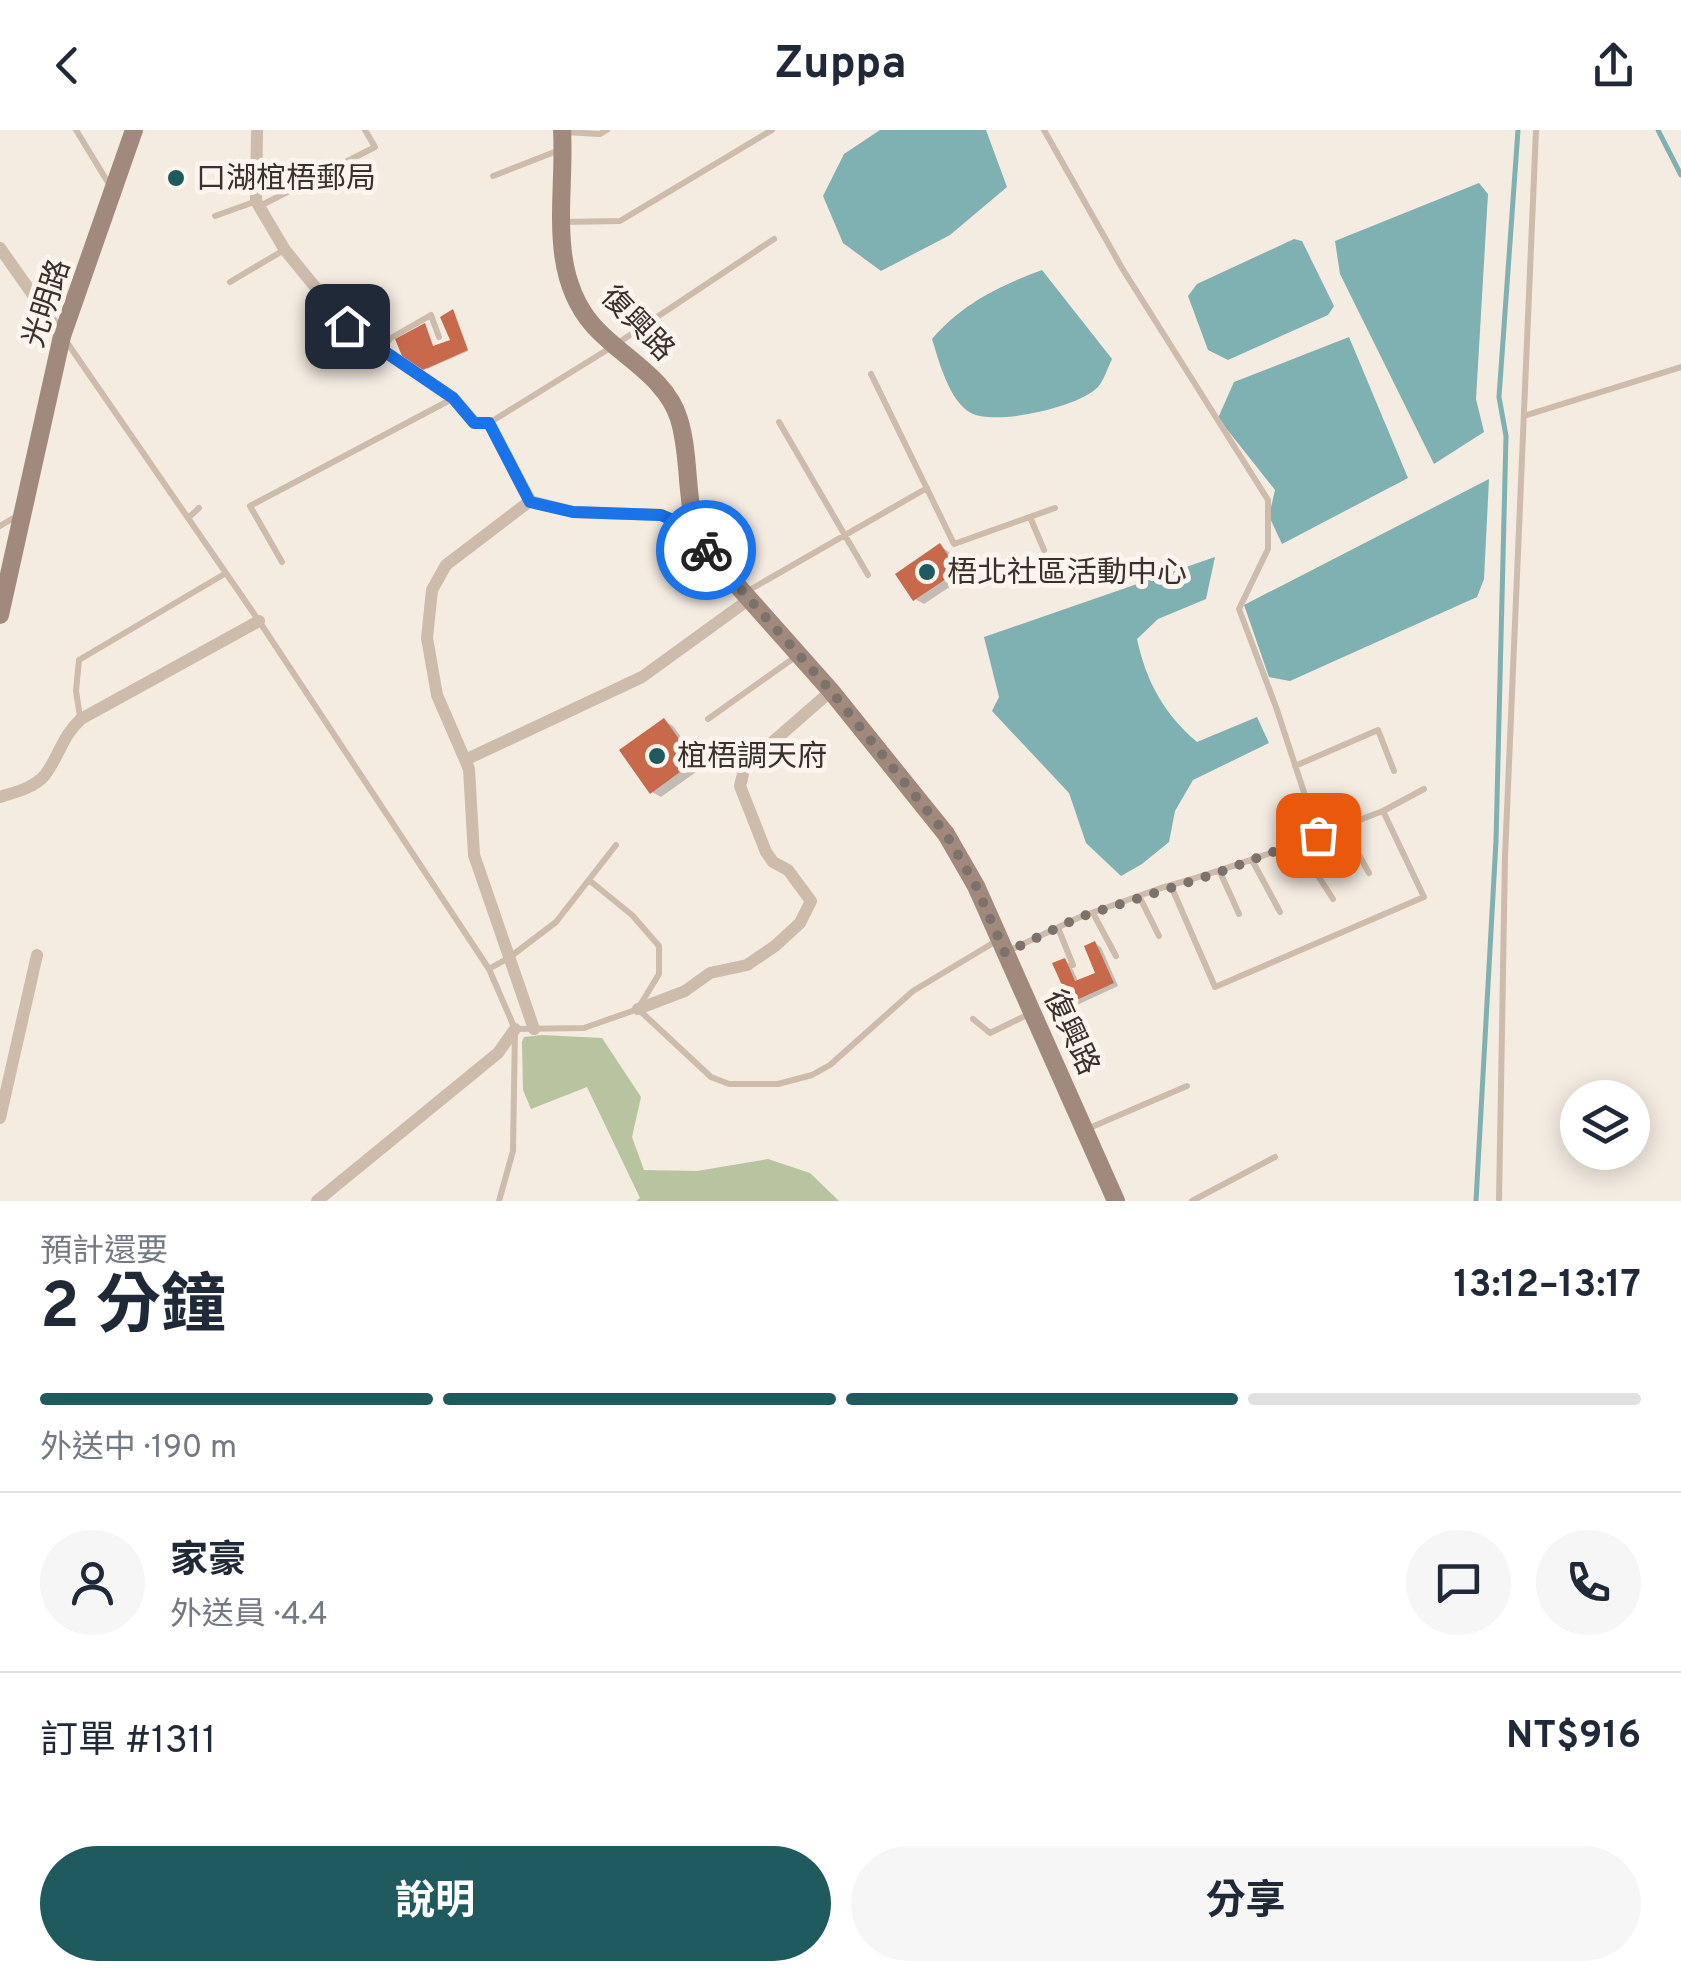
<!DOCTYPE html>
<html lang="zh-TW">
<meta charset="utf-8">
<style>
:root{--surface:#fff;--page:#f6f6f7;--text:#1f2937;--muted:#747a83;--line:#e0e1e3;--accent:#1f5a5e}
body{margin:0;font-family:Overpass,"Noto Sans TC",sans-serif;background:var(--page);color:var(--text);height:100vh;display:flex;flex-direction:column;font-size:38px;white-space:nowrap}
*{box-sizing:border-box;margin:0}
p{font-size:32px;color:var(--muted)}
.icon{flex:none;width:55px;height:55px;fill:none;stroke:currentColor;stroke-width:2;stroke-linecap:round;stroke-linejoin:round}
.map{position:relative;height:1071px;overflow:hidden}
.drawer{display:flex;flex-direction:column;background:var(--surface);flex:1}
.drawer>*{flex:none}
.tools{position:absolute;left:1560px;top:950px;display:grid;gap:20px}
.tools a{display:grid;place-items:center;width:90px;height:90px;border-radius:50%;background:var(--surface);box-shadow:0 5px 25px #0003;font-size:50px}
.pin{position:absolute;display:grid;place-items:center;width:85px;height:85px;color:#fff;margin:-42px;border-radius:20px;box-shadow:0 5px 15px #0006}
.courier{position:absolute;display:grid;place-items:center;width:100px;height:100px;margin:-50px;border:8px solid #1a73e8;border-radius:50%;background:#fff;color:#222;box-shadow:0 2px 12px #0007}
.summary em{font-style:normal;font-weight:700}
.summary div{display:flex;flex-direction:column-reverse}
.summary{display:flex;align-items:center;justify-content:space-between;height:170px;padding:0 40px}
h1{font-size:65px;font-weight:700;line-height:75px}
.bar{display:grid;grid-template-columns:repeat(4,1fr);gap:15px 10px;align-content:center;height:120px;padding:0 40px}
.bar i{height:12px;border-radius:8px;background:var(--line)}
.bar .active{background:var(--accent)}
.bar p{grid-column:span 4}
.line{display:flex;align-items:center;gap:25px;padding:0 40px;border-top:2px solid var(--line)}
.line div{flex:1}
.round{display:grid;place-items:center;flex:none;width:105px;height:105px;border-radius:52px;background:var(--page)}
.cta{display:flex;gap:20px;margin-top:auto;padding:20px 40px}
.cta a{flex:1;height:115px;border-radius:60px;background:var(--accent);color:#fff;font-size:40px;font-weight:700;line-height:115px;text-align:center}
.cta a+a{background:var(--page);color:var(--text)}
header{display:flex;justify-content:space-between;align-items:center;height:130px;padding:0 40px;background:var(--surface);font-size:45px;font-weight:700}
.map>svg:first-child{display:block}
.green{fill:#b8c4a0}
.water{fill:#7fb0b2}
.shadow{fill:#0003}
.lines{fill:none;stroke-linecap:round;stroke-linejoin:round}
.stream{stroke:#7fb0b2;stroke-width:5}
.building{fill:#c8694b}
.lane{stroke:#cdbbac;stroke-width:6}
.street{stroke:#cdbbac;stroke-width:12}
.secondary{stroke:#a18a7d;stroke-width:18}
.done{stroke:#7c716b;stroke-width:10;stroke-dasharray:0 18}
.route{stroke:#1a73e8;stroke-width:12}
.poi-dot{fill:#1f5a5e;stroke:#fbf5ee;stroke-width:4}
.labels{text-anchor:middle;stroke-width:10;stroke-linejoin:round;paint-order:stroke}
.poi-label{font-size:30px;fill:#3b302b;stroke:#fbf5ee;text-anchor:start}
.street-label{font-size:30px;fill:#3b302b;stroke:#fbf5ee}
</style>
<header><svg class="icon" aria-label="back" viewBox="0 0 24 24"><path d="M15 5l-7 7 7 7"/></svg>Zuppa<svg class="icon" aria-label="share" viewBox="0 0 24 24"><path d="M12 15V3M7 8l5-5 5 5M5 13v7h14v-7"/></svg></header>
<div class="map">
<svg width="1681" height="1071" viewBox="0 0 1681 1071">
<rect width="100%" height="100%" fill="#f4ebe1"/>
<path class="green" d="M542 905 602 908 641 967 632 1007 644 1040 697 1041 768 1029 810 1043 839 1071H636L640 1068 587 957 531 979 523 960 522 912 524 907Z"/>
<path class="water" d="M880 0H986L1007 57 950 105 881 141 843 113 823 66 844 24Z
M1479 53 1488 64 1476 269 1484 302 1434 334 1340 144 1335 111Z
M1294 109 1302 111 1334 176 1328 185 1228 230 1208 220 1188 166 1197 154Z
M1042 140 1112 229C1108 237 1104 250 1098 257 1079 277 996 296 971 283 949 271 939 231 932 209 962 174 999 156 1042 140Z
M1349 207 1408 348 1282 414 1269 386 1275 360 1218 288 1234 252Z
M1489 349 1484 449 1477 467 1290 551 1269 547 1244 475Z
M1215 427 1206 469 1158 489 1137 509C1146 551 1164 584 1197 612L1257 587 1269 613 1193 650 1175 681 1169 712 1142 734 1121 746 1086 713 1069 663 992 581 999 567 984 507Z"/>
<path class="shadow" d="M453 182 468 221 427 239 425 196 434 218 454 211Z
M940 416 949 422 966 446 924 474 915 469Z
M664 591 673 596 703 637 661 667 652 662Z
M1095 814 1101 817 1118 856 1077 875 1072 871 1065 831 1070 834 1079 853 1099 844Z"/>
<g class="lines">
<path class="stream" d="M1658 0 1681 45
M1476 1071 1496 711 1506 306 1499 267 1518 0"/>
</g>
<path class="building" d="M453 179 468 220 423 240 402 226 395 209 425 193 433 216 450 210 440 187Z
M940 413 958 441 913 471 895 444Z
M664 588 695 631 650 664 619 620Z
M1095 811 1114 853 1070 873 1052 833 1065 828 1075 851 1095 843 1084 816Z"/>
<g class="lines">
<path class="lane" d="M76 0 109 54
M1044 0 1122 138 1268 370V419L1239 479 1276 577 1318 705
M565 2 600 4 607 0
M493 46 557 21
M260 76 375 17 365 0
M215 86 254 72
M562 92 620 91 772 0
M230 152 284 120
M66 211 259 491 489 839 515 899 513 1021 499 1071
M382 218 391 208 431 185 439 207
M871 244 954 414 1055 378
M1524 286 1681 237
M779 292 868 445
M489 293 615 215 774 109
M1030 387 1044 420
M188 388 199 378
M0 396 17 386
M282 432 250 376 452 269
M746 462 927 358
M80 587 76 561 79 530 226 443
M708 589 798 525
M1295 636 1378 600 1394 641
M1383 681 1424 659
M1343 696 1369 743
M1297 713 1333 769
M1252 730 1280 782
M1220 742 1239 784
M589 750 632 785 659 816V844L639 877
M1139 766 1159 806
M1093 783 1116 826
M1058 798 1073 835
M1006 822 1080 787 1161 758C1237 737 1309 709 1383 681L1424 767 1215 857 1171 756
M489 839 510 827 556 792 616 715
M973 889 990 903 1031 883
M515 899 584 898 638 879 711 947 729 954H778L812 945 830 935 913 861 998 810
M1087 999 1187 956
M1192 1071 1275 1027
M1499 1071 1505 727 1536 0"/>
<path class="street" d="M257 0 256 71 285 120 347 196 453 268 475 293H489L530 371
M0 118 62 206
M465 630 642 547 751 468
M0 667C15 662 34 658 45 645 59 626 63 605 81 589L259 491
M638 879 685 861 710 843 747 835 775 816 800 793 811 771 788 740 773 732 766 722 740 656 745 636 831 561
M534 899 474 725 469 639 437 565 427 508 432 460 446 435 530 371 573 382 661 385 694 399
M0 988 37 825
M317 1071 498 923 515 899"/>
<path class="secondary" d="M562 0C566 64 546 140 592 194 619 226 666 246 679 289 692 331 683 377 703 417L831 561 946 704 976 756 1116 1071
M0 485 62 206 134 0"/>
</g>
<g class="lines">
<path class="done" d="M706 420 831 561 946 704 976 756 1005 823 1080 787 1220 742 1318 705"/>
<path class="route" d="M347 196 453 268 474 293H489L530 372 573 382 661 385 694 399 706 420"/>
</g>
<g class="poi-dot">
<circle cx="176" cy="48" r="10"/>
<circle cx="927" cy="442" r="10"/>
<circle cx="657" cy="626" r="10"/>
</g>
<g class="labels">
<g class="poi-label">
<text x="196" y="58">口湖椬梧郵局</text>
<text x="947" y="452">梧北社區活動中心</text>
<text x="677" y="636">椬梧調天府</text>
</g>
<g class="street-label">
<text transform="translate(46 173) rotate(-72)" y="10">光明路</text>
<text transform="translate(638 193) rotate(46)" y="10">復興路</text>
<text transform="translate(1072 902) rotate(65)" y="10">復興路</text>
</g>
</g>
</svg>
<div class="tools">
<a><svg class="icon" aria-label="layers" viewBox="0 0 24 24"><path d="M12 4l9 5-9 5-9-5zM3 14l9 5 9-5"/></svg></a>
</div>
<div class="pin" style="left:1318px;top:705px;background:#ea580c"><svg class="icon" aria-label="bag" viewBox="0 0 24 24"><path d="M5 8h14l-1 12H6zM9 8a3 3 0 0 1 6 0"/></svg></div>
<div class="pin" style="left:347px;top:196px;background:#1f2937"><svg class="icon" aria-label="home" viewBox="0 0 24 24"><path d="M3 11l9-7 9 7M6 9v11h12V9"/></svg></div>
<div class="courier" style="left:706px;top:420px"><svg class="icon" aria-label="bike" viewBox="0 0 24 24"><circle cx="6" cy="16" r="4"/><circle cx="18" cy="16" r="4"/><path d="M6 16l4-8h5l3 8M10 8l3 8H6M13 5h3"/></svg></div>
</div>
<section class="drawer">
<div class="summary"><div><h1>2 分鐘</h1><p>預計還要</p></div><em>13:12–13:17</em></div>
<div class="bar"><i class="active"></i><i class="active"></i><i class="active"></i><i></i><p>外送中 · 190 m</p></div>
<div class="line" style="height:180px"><a class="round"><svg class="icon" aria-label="person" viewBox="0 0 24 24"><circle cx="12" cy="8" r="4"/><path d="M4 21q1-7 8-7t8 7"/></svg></a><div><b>家豪</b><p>外送員 · 4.4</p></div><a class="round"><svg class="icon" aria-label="chat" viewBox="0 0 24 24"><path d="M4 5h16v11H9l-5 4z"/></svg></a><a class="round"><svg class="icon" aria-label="phone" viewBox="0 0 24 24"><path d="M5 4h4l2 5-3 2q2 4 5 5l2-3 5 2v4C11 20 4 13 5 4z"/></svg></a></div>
<div class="line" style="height:130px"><div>訂單 #1311</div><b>NT$916</b></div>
<div class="cta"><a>說明</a><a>分享</a></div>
</section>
